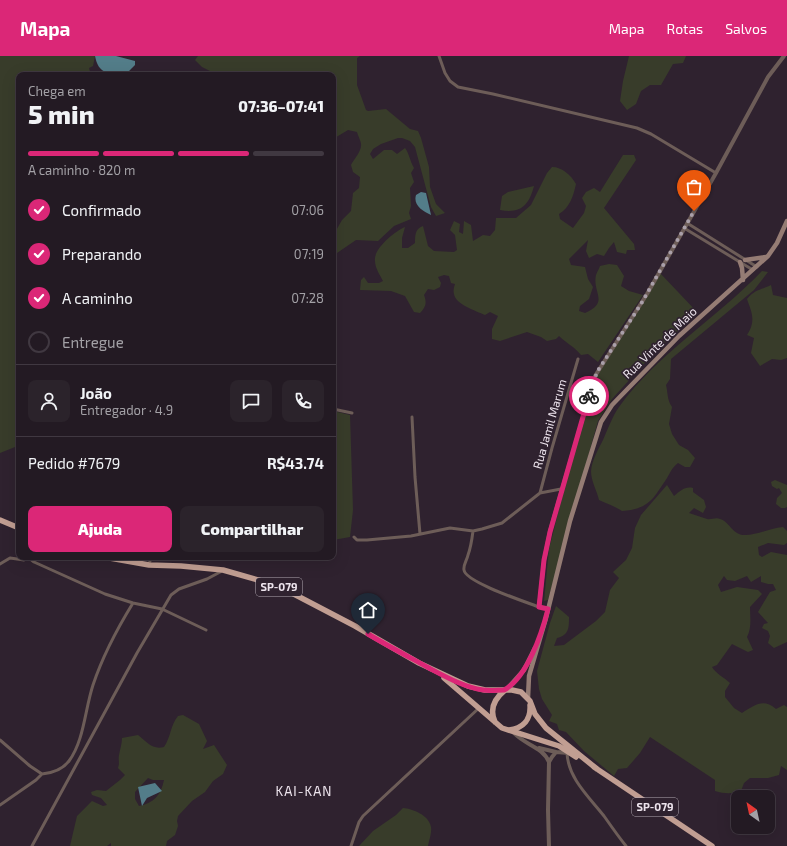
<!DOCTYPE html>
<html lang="pt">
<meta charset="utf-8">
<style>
:root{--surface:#231a23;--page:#2b232b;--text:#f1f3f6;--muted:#a3a1a6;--line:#403841;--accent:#db2777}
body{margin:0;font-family:"Exo 2",sans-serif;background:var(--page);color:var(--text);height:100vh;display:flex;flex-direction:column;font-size:15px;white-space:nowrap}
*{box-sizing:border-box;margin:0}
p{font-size:13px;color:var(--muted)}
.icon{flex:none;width:22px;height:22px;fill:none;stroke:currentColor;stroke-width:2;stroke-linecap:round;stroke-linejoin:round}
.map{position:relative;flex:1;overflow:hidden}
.side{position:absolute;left:16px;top:16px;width:320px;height:488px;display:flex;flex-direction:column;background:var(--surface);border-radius:8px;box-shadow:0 4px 16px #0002,0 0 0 1px var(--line)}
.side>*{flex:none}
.needle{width:26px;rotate:327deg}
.buttons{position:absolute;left:731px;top:734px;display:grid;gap:8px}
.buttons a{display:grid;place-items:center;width:44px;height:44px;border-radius:8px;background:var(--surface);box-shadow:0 4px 16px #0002,0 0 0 1px var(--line);font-size:20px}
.pin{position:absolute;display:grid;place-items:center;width:34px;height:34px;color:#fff;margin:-41px -17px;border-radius:50% 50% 50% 0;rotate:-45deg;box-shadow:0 0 4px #0007}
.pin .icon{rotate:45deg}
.courier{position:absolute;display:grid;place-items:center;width:40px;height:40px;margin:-20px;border:3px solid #db2777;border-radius:50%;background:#fff;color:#222;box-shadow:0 1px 5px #0007}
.head em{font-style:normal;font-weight:800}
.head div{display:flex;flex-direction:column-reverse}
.head{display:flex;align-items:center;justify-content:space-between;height:68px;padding:0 12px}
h1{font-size:26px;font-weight:800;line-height:30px}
.bar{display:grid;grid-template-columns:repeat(4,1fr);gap:6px 4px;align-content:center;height:48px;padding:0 12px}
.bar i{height:5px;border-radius:3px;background:var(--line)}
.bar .active{background:var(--accent)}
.bar p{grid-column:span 4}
.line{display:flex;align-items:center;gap:10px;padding:0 12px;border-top:1px solid var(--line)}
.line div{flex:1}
.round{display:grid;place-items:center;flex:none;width:42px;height:42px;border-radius:8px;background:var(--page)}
ol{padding:0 12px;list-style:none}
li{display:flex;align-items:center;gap:12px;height:44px}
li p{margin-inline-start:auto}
li .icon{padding:4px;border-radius:50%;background:var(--accent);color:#fff;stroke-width:4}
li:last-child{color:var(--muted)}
li i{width:22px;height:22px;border:2px solid var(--line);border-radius:50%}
.button{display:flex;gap:8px;margin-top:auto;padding:8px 12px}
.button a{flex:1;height:46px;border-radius:8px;background:var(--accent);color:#fff;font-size:16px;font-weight:800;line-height:46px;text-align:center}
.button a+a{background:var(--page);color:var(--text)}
header{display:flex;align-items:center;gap:24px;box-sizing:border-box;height:56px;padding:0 20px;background:var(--accent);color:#fff}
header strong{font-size:19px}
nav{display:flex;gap:22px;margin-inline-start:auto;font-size:14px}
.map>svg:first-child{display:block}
.green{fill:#383c2a;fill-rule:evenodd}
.water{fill:#537d89}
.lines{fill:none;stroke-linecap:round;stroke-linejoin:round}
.minor{stroke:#6d5d58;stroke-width:3}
.tertiary{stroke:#6d5d58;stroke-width:4}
.secondary{stroke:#957c74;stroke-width:4.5}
.trunk{stroke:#c19e92;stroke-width:5.5}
.done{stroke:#aaa0aa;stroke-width:4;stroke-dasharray:0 7.2}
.route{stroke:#db2777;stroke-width:5}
.labels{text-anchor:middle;stroke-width:3.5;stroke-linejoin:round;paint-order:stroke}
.shield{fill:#2f222f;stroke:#b4aab4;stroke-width:1}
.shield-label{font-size:11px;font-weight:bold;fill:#ede4ed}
.street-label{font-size:12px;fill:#ede4ed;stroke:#2f222f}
.neighbourhood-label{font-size:13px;letter-spacing:1px;fill:#ede4ed;stroke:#2f222f}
</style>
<header>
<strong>Mapa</strong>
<nav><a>Mapa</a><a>Rotas</a><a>Salvos</a></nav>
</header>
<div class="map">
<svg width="787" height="790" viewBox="0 0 787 790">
<rect width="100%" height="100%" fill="#2f222f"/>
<path class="green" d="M0 0H95L93 10 89 12 91 19H19V390L15 391 0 397Z
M198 0H360L357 2V29L366 54 368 55 386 53 410 73 418 75 421 82 429 111 430 131 436 148 445 157 436 160 431 151 415 91 410 85 402 82H398L381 88 373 93 370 98 373 103 384 94H392L397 98 405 92C409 97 410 105 414 112L411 117 414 126 410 132 411 150 409 157 411 163 394 170 378 185 356 184 337 197 333 193 334 178 342 164 351 155 353 137 359 132 360 121 353 116 351 109C354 103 362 95 361 88 361 85 358 80 357 76L348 74 333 83V19H215L210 15 202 11 195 4Z
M629 0H686L683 7 673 8 661 29H650L641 35 636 48 627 54 620 45 623 25Z
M623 99H634L636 104 604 152 634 188 635 194H627L626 198 617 196 614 186 609 192 604 200 597 198 589 202 586 195 588 184 569 203 571 209 585 211 588 223 593 231 589 243 580 250 579 255 585 257C610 246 592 237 596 219 597 216 599 213 600 210L609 208 617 209 624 220 621 230 629 235 643 239 598 306 588 298 581 299C575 291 566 287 559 280L556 283 547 285 541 281 527 276 500 285 492 283V273L498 260 490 256 485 259C476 255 455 248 454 238 453 235 454 231 455 228L451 227 449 220 444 219 438 221 441 227 440 231 434 234 428 233 424 239C427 247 426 251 420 257L414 256 405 240 391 235 360 234 361 224 364 221 368 227H379L383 225C380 219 375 212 375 205 373 193 395 175 405 171L402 182V192H408L415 187C415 179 415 173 423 170L428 190 434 195 454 196 457 194 455 179 450 174 454 165 460 168 459 176 463 178 464 165 471 169 473 185 483 179 490 180 495 174 496 162H516L531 149 547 117 552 111C562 111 571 119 576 128 573 141 570 151 559 158L560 163 573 172 584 157 586 150 582 142 586 136 594 132 600 136Z
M534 130C529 149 521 158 500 154L502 140 508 136Z
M762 215 768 216 754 234 671 303 670 323 666 329C668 337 667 344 672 351L669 368 672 378 679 389 688 394 695 402 690 411H685L678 407C672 412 671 415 667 422 653 443 649 453 622 455 615 450 607 448 599 444 597 435 591 425 591 415 592 404 598 394 603 384 608 373 612 361 619 351 658 297 717 262 762 215Z
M660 217 698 257 653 298 612 343 598 365 548 544 544 545 549 493 565 430 587 355 595 321Z
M771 229 773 239 787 242V302L781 304 772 303 760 310 751 297 754 282 747 279C756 265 752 257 747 243 755 233 761 234 771 229Z
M333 355 350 359 353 454 350 481 333 484Z
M775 424 787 429V451L785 452H781L776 448 777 442 782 437 779 432 777 433 772 430 771 426Z
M667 429 674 440C680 435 685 430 693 432V436L704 444 706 451 703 457 694 452 689 457C695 459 701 461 707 463 711 464 716 461 720 463 729 465 732 478 743 479 756 480 769 472 783 471L787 475V487L784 489 768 487 758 491 759 499 762 501 771 496 787 499V586L774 592 768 587 770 580 768 575 762 572 764 568 768 567 758 556 770 536 776 534 773 528H768L761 526V520L751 526 747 520 735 525 727 524 724 520 718 529 721 536 737 531 758 534 762 538 750 551C750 562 752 571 747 581L753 594 748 596 732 588 717 609 712 611C716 618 724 621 730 627L725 635V641L734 652 742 657C755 649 763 642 776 653L784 649 787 651V714L781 710 779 719 768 722H750L744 727 741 735C732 738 725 738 715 735V724L650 681 640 697 627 712 618 713 614 720 584 695 566 676 559 674 557 668 549 665 552 659 542 643 539 633 537 615 550 567 556 550 569 561C569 572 569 579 557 582L554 590 564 589 596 565 605 556 610 534 619 522 613 516 626 504 632 492 635 472 641 459Z
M183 659 199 668 207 685 203 693 214 689 227 709 223 718 213 725 205 736 192 745 178 760 177 765 178 770 175 779 167 785 166 790H111V787L107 790H70L77 760 92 745 103 750 107 749 101 742 92 739 91 736 97 734 106 735 120 724 125 719 118 712C120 707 118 704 119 699 120 693 122 688 122 682L138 679C147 686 152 694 164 691 171 681 170 670 178 660ZM148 722 153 724H164C161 739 154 747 139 750L135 743V736Z
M403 752C413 753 429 759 431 771 432 776 429 785 428 790H359L373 775 396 759Z"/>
<path class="water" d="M95 0H116L135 5V9L125 19H108L107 17C99 13 97 9 95 0Z
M421 136 426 137 431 159C422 155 413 149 416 139Z
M155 727 162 735 147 742 142 750 138 731Z"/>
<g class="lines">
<path class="minor" d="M439 0 445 17 450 25 458 31 493 38 637 72 651 78 716 117
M687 167 757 211
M684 172 753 214
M333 353 352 357
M412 361 415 421 420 478
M540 437 552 392 578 303
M473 475C472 483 471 491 468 499 467 504 463 509 464 514 465 526 526 546 539 551L548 553
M354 481 357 484H367L411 480 450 472 473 475 482 473 502 467 540 437 561 433
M28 501 34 506 105 538 133 547 162 553 206 574
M0 508 10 502 24 504 26 501
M149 509 151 501
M0 684 30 710 42 718C52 717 63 713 69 705 84 685 85 653 93 629 103 599 117 573 133 547
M567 697C568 722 589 741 604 760 611 770 618 780 626 790
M0 749 36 724 42 718
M32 790 137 597 171 539 179 533 207 523 222 515
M351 790 359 766 363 760 479 652"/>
<path class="tertiary" d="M539 551 544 505 550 475 595 320 647 238 716 117 768 21 784 0
M514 677C525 689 543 691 549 706
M539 692 556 696
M549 790 548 754 549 706 552 701 556 696 569 697"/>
<path class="secondary" d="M745 204 766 201
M740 206 742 212 743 224
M506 634 524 614 535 592
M528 642 529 620 546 562 570 465 601 366 612 349 679 280 768 200 777 187 787 165"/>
<path class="trunk" d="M0 464 19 472
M104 501 149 509 181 510 223 514 272 528 288 535 355 570 419 607 468 630 485 634H512L521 636 530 645 535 658 546 672 597 713
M444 622 502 672 559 690 576 701
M495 666C489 653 494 643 505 634
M509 674C524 672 531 663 530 649
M594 711 712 790"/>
</g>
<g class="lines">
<path class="done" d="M589 340 597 316 641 248 694 155"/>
<path class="route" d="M368 578C388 590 409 601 429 612 446 621 464 631 483 634 490 635 498 634 504 634 527 622 542 577 548 553L539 551 544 504 550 476 589 340"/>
</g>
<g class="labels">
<g class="shield">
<rect x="256" y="522" width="46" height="18" rx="3"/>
<rect x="632" y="742" width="46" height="18" rx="3"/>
</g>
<g class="shield-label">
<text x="279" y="535">SP-079</text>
<text x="655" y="755">SP-079</text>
</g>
<g class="street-label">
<text transform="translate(660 287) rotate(-44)" y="4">Rua Vinte de Maio</text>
<text transform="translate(550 368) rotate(-74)" y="4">Rua Jamil Marum</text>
</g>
<g class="neighbourhood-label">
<text x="304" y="740">KAI-KAN</text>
</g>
</g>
</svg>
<div class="buttons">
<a><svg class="needle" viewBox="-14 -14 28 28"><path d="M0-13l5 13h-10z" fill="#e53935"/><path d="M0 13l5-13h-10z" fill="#a3a1a6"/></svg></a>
</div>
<div class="pin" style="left:694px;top:155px;background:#ea580c"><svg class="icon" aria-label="bag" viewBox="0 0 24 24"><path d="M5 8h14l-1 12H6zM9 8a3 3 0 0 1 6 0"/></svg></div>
<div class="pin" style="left:368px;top:578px;background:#1f2937"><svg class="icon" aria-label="home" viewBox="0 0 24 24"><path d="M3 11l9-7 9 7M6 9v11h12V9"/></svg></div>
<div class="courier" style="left:589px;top:340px"><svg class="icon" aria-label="bike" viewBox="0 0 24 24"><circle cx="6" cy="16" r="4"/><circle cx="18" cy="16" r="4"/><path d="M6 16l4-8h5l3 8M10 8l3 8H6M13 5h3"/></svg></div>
<section class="side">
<div class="head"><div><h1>5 min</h1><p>Chega em</p></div><em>07:36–07:41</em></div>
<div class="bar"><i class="active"></i><i class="active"></i><i class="active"></i><i></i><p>A caminho · 820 m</p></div>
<ol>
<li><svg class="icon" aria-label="check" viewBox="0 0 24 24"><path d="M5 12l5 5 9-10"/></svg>Confirmado<p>07:06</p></li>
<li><svg class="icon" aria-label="check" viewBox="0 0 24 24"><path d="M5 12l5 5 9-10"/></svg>Preparando<p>07:19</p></li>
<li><svg class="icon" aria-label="check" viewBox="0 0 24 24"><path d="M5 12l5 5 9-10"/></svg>A caminho<p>07:28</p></li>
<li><i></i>Entregue</li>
</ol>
<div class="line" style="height:72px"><a class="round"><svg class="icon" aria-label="person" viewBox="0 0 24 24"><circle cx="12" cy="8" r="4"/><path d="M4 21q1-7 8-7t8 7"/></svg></a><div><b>João</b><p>Entregador · 4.9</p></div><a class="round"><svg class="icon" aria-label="chat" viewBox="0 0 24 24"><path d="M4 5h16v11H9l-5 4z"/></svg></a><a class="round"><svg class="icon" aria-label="phone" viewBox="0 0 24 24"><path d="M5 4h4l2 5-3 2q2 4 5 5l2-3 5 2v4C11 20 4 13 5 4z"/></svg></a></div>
<div class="line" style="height:52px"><div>Pedido #7679</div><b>R$43.74</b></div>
<div class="button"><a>Ajuda</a><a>Compartilhar</a></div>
</section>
</div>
